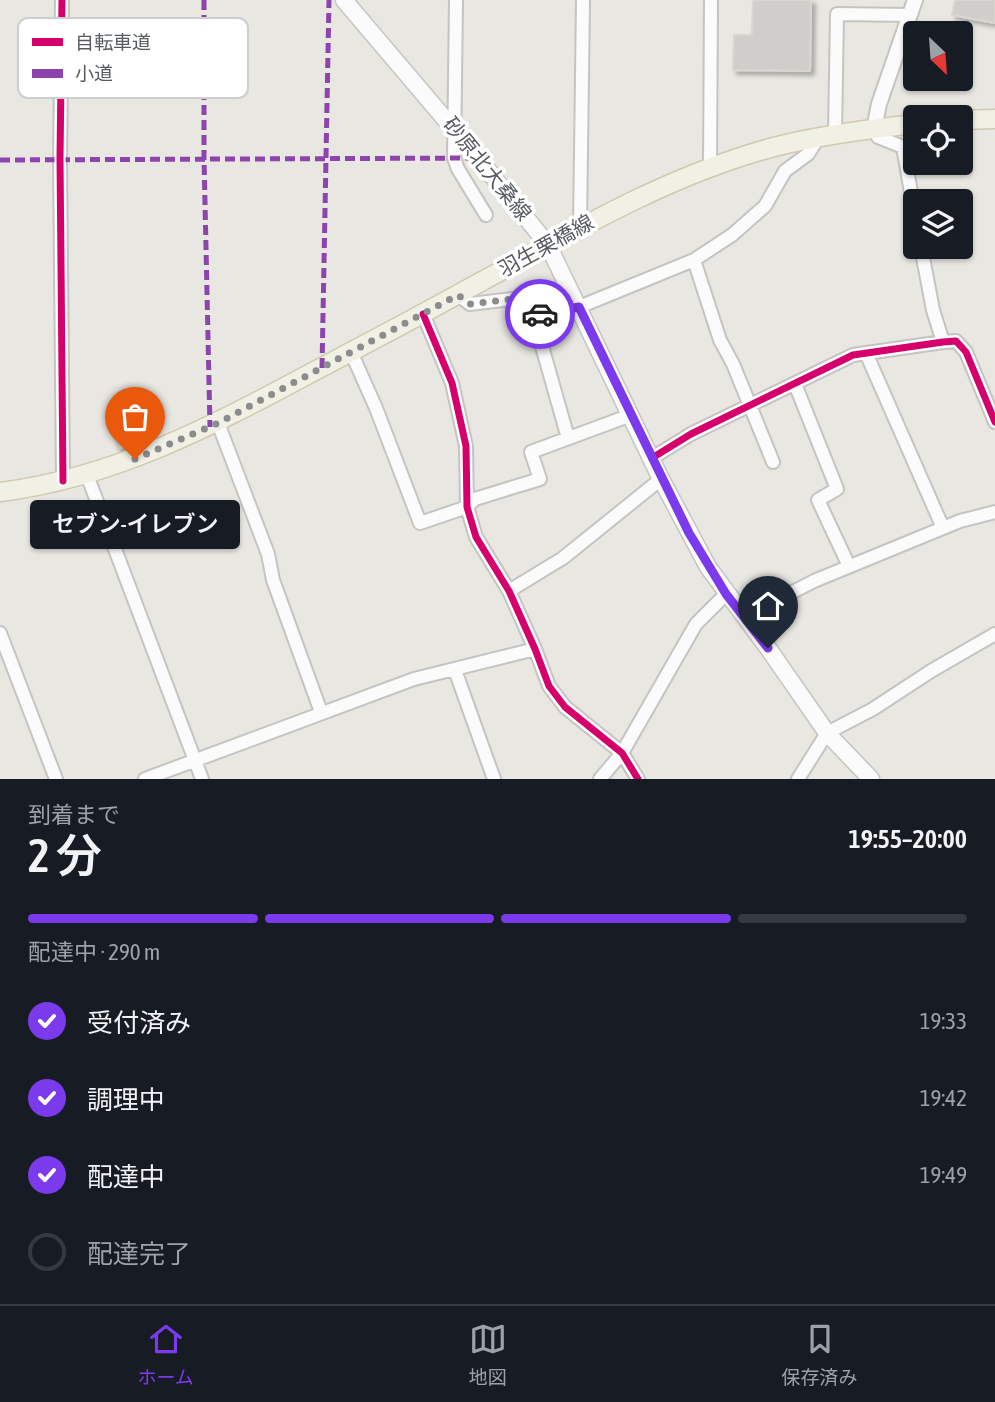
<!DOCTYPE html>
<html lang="ja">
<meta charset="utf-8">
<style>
:root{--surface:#171b24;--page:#242831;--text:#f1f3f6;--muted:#9ea1a6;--line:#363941;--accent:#7c3aed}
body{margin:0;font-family:"Asap Condensed","Noto Sans JP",sans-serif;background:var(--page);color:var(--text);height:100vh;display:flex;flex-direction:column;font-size:26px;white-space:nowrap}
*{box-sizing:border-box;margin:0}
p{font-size:23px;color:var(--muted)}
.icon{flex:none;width:38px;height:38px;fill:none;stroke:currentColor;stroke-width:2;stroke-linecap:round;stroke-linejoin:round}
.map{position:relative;height:779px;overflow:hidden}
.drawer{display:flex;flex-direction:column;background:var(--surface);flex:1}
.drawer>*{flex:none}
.needle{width:46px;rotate:155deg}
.buttons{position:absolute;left:903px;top:21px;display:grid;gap:14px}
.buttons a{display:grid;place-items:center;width:70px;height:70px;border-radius:7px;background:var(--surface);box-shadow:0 2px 5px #0004;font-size:35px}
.pin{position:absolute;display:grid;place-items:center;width:60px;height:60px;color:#fff;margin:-72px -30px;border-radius:50% 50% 50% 0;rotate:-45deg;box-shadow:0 0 7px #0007}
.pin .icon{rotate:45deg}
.courier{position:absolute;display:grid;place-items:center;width:70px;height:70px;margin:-35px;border:5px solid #7c3aed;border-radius:50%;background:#fff;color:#222;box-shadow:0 2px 9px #0007}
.bubble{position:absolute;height:49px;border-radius:7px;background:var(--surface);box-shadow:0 2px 5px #0004;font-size:23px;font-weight:600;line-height:49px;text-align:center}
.overview em{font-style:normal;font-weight:600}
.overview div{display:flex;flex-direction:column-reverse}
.overview{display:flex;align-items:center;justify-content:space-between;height:119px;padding:0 28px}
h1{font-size:46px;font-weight:600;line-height:52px}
.bar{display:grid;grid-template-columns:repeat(4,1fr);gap:10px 7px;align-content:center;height:84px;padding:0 28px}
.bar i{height:9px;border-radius:5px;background:var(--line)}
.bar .active{background:var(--accent)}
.bar p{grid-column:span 4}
ol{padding:0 28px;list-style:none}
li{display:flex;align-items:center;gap:21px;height:77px}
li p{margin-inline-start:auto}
li .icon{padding:7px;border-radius:50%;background:var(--accent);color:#fff;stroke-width:4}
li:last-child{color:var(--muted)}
li i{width:38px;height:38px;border:4px solid var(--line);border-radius:50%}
.tab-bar{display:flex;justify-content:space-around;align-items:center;height:98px;border-top:2px solid var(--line);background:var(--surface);font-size:19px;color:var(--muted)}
.tab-bar a{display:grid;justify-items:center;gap:4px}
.tab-bar .active{color:var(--accent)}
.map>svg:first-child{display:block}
.building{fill:#cfcecb;stroke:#d8d6d1;stroke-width:2;filter:url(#shadow)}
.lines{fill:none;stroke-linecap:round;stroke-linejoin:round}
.minor-casing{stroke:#c4c4c3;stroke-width:16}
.tertiary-casing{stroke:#c4c4c3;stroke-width:18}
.secondary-casing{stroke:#c5c5c4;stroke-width:19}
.primary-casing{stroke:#d0c9af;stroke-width:21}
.minor{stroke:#fcfbfb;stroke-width:12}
.tertiary{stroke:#fcfbfb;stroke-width:14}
.secondary{stroke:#fcfbfb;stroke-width:16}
.primary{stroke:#f1f0e5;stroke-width:18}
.quiet{stroke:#8e44ad;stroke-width:5;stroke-dasharray:10 5;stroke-linecap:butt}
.cycleway-casing{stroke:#fff;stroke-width:11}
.cycleway{stroke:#d6006c;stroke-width:7}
.done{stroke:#8a8c8e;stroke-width:7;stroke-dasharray:0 12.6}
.route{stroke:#7c3aed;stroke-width:9}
.labels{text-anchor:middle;stroke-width:7;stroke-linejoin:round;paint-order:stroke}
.street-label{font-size:21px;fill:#585b60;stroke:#fff}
.key{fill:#fff;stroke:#cdcecf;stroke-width:2}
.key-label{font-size:19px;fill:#585b60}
</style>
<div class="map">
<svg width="995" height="779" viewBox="0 0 995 779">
<defs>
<filter id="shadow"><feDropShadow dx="4" dy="4" stdDeviation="2" flood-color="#0004"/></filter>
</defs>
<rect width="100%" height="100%" fill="#e8e7e2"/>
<path class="building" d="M753 0H811L810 71 733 70 734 35H752Z
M955 0H995V23L952 15Z
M122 414 132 444 118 449 108 419Z"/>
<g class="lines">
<defs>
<path id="minor" d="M62 0 60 158 63 481
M456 0 454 158 458 169 486 215
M874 129 878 137 903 147 915 215
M835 134 837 14 910 15
M710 168 711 0
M580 227 583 0
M921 247 933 310 943 342
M694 260 720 340 733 364 773 462
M458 295 470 304 520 298 530 304 568 438
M423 314 452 383 466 446 467 507 476 537 509 591 535 649 549 686 565 707 622 753 638 779
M533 315 579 307 694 260 732 235 765 206 785 171 808 154 818 138
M351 352 376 408 420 523 467 507 475 499 540 479 531 452 631 415
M866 353 943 528
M795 384 837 489 818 500 849 566
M218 423 268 554 273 580 321 712
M652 458 691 434 853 355 943 342 956 341 966 352 995 422
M87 475 202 779
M509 591 563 558 661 479
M744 617 814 581 960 521 995 512
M0 633 56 779
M455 670 494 779
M145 779 414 679 535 649
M600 779 622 753 696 624 726 594
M798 779 827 733 873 709 931 671 995 634"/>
<path id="tertiary" d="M874 129 879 104 915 0"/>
<path id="secondary" d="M344 0 478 158 548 245 661 479 708 567 768 648 827 733 871 779"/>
<path id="primary" d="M961 120 995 119
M0 492C113 478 210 427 309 374 376 339 443 303 510 266 595 219 680 172 774 147 820 135 868 129 915 124"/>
</defs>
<use href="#minor" class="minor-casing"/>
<use href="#tertiary" class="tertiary-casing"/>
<use href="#secondary" class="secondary-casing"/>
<use href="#primary" class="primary-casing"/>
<use href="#minor" class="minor"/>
<use href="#tertiary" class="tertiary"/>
<use href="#secondary" class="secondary"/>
<use href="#primary" class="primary"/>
<path class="quiet" d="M204 0V158L210 427
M0 160 478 158
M322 368 329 0"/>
<defs>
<path id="cycleway" d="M62 0 60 158 63 481
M423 314 452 383 466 446 467 507 476 537 509 591 535 649 549 686 565 707 622 753 638 779
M652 458 691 434 853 355 943 342 956 341 966 352 995 422"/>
</defs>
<use href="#cycleway" class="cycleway-casing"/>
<use href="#cycleway" class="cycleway"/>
</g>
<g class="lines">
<path class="done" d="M135 459 218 423 458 295 470 304 520 298 530 304 533 315 540 314"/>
<path class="route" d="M540 314 579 307 689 533 726 594 768 648"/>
</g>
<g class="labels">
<g class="street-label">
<text transform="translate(487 169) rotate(51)" y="7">砂原北大桑線</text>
<text transform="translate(546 246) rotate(-29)" y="7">羽生栗橋線</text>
</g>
</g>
<rect x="18" y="18" width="230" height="80" rx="10" class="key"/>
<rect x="32" y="38" width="31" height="8" fill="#d6006c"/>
<rect x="32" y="69" width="31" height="9" fill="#8e44ad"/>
<g class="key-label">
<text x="75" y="49">自転車道</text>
<text x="75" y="80">小道</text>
</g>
</svg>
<div class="buttons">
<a><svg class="needle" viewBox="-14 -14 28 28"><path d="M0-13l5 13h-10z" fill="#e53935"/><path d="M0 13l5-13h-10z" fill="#9ea1a6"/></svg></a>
<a><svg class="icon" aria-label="locate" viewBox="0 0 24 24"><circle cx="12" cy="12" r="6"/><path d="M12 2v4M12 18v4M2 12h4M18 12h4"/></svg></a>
<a><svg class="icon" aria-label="layers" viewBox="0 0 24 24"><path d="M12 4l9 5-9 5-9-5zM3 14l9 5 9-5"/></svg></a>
</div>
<div class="pin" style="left:135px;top:459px;background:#ea580c"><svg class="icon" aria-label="bag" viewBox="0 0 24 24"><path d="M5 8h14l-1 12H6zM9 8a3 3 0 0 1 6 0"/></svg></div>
<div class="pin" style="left:768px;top:648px;background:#1f2937"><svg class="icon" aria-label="home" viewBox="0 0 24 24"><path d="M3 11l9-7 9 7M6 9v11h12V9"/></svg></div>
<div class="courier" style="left:540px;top:314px"><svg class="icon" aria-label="car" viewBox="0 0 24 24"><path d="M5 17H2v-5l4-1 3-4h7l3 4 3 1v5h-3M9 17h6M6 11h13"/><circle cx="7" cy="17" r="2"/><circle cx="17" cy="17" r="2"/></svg></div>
<div class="bubble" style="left:30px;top:500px;width:210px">セブン-イレブン</div>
</div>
<section class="drawer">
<div class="overview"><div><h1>2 分</h1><p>到着まで</p></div><em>19:55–20:00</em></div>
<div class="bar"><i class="active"></i><i class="active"></i><i class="active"></i><i></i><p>配達中 · 290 m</p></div>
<ol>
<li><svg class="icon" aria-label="check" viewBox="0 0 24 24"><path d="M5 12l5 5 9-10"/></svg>受付済み<p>19:33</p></li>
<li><svg class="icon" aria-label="check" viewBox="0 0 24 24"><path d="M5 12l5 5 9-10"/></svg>調理中<p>19:42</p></li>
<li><svg class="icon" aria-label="check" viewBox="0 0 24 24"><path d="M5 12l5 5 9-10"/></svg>配達中<p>19:49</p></li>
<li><i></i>配達完了</li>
</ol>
</section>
<nav class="tab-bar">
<a class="active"><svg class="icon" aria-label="home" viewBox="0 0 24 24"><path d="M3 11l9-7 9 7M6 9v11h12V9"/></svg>ホーム</a>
<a><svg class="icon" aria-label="map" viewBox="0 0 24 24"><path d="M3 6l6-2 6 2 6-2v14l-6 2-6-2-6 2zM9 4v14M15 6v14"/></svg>地図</a>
<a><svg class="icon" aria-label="saved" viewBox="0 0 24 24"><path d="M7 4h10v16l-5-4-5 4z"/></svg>保存済み</a>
</nav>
